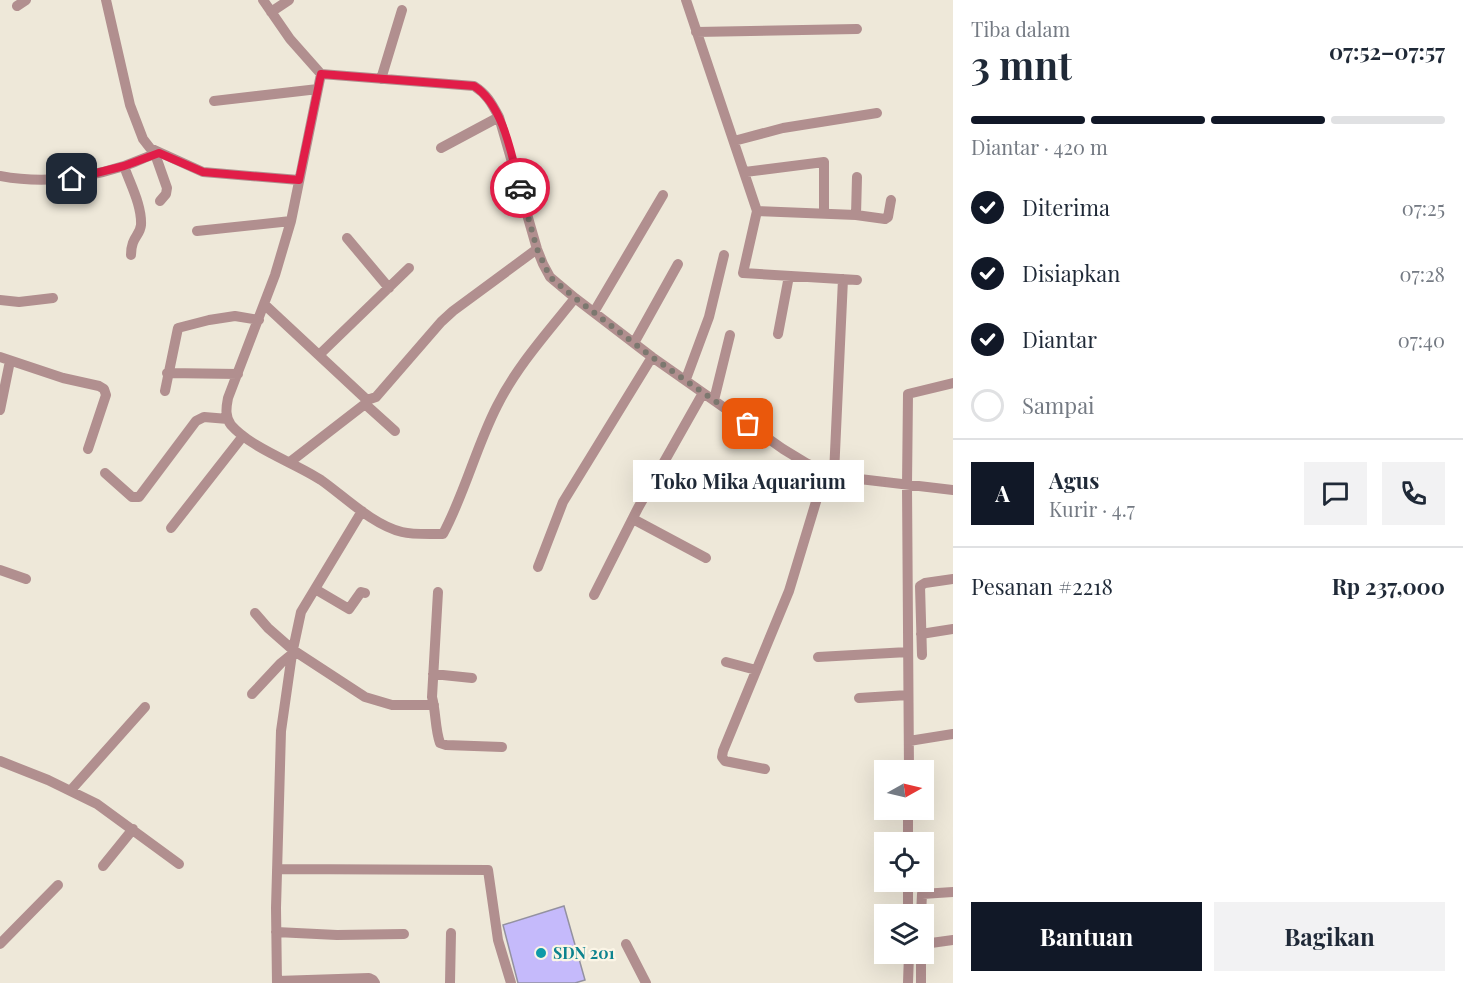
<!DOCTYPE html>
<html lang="id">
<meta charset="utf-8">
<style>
:root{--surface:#fff;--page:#f2f2f3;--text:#1f2937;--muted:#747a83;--line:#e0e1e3;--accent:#111827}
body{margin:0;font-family:"Playfair Display",serif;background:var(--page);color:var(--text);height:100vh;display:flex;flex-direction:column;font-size:22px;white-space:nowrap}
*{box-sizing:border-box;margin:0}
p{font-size:20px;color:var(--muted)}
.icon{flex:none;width:33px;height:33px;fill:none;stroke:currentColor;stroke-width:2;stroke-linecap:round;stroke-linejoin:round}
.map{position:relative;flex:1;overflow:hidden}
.panel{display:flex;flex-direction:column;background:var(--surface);width:510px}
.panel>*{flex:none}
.needle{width:39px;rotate:82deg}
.fabs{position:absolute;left:874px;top:760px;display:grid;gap:12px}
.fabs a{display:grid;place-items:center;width:60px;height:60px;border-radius:0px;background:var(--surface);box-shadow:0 6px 24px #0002;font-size:30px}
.pin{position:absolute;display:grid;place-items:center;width:51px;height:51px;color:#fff;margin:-26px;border-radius:12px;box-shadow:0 3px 9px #0006}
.courier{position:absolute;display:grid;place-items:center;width:60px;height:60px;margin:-30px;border:4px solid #e11d48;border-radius:50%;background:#fff;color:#222;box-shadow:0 2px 8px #0007}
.bubble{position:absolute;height:42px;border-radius:0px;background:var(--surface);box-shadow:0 6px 24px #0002;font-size:20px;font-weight:700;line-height:42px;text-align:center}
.head em{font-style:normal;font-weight:700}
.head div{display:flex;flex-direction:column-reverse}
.head{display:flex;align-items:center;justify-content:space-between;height:102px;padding:0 18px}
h1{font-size:39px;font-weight:700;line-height:45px}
.bar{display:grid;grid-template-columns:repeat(4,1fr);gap:9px 6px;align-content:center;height:72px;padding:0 18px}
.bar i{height:8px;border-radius:4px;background:var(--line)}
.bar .active{background:var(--accent)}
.bar p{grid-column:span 4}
.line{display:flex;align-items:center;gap:15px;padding:0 18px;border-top:2px solid var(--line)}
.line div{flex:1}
.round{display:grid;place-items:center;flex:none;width:63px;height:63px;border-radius:0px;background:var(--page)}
ol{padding:0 18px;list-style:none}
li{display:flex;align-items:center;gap:18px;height:66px}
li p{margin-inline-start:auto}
li .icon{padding:6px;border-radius:50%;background:var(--accent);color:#fff;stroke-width:4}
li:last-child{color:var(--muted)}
li i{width:33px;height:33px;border:3px solid var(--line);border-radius:50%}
.action{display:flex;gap:12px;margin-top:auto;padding:12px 18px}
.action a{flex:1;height:69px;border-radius:0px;background:var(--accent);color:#fff;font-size:24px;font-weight:700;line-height:69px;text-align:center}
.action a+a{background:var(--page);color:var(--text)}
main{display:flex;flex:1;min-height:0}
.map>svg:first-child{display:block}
.building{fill:#c5bafb;stroke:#9391a0;stroke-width:1.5}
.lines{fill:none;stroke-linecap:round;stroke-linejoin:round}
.minor{stroke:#b18f8f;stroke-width:10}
.done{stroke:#7c786f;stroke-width:6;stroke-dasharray:0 10.8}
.route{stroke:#e11d48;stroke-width:8}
.culture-dot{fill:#0f9aa8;stroke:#fbf5e6;stroke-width:2}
.labels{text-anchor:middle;stroke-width:4.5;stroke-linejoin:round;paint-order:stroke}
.culture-label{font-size:16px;font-weight:bold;fill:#0d838f;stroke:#fbf5e6;text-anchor:start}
</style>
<main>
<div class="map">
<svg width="953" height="983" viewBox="0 0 953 983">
<rect width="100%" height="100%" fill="#eee8d9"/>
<path class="building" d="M564 906 585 980 575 983H518L503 925Z"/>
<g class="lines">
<path class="minor" d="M106 0 130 105 143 139 150 148 203 172 299 180
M263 0 290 39 321 74 474 86C487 94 492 104 499 117L537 249 543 264 550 277 575 298 652 357 783 449 806 463 825 472 851 478 953 490
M686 0 757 211 743 273 857 280
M17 6 26 0
M271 12 289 0
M696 32 857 29
M321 74 291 221 275 275 228 398C226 408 225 417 231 425 251 448 295 463 321 480 345 497 373 525 402 532 414 535 431 534 443 534 465 493 476 447 497 406 517 366 547 333 575 298
M381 79 402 10
M214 101 318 89
M734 141 783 128 877 113
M441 148 499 117
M155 154 167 188 166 194 160 201
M124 166C130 184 142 205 141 225 140 236 131 237 131 255
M745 172 824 162V213
M0 176C42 184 84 179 124 166 136 162 147 156 159 153
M757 211 856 215 885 219 888 217 891 200
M856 215 857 177
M197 231 291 221
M347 238 389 288
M0 300 19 302 53 298
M265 305 367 400 376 397 441 322 453 311 537 249
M594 312 663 195
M778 334 789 276
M634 343 678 264
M319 355 409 268
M0 357 63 378 99 386 104 389 106 395 88 449
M167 373 238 374
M686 379 709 317 724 255
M165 391 178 328 209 320 235 316 259 320
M714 400 730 335
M365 404 395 431
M0 410 10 361
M290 462 365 404 367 400
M105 473 132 497H139L196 421 204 417 228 419
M834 474 843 279
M633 519 706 558
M171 528 243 436
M538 567 563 502 652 357
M0 570 26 579
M315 589 349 609 361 592 365 593
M438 592 432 697C436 712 435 729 440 743L446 745 502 747
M594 595 638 508 703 393
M255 613 268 628 293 650 365 697 392 705H434
M921 634 953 629
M922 655 920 586 925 583 953 579
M818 657 908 652
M726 662 756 670
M433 674 472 678
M252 694 281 663 292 654
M859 698 908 695
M909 741 953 734
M0 761 48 780 97 804 179 864
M765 769 725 761 722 757 723 751 789 591 825 472
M909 771 907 485 908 394 953 383
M71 790 145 707
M908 843V810
M103 866 133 829
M277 869 488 870 498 940 511 983
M908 882V915
M921 915 922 894 953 892
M276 932 337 935 404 934
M0 944 58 885
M626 944 646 983
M924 944 953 940
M921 954V983
M277 981 369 978 373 980 375 983
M277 983 276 908 281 731 292 654 301 612 362 511
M450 983 451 933
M908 983 909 954"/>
</g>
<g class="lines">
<path class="done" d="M520 188 537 249 550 277 575 298 652 357 748 424"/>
<path class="route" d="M72 179 124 166 159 153 203 172 299 180 321 74 474 86C503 104 512 156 520 188"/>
</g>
<circle class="culture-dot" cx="541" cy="953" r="6"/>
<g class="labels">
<g class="culture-label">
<text x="553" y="959">SDN 201</text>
</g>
</g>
</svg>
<div class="fabs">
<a><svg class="needle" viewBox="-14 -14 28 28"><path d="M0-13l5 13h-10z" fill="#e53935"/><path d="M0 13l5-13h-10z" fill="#747a83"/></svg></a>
<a><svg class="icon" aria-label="locate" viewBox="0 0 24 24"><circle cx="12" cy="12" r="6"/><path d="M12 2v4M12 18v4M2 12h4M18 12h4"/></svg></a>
<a><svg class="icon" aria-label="layers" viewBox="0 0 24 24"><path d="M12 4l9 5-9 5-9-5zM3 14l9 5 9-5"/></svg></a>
</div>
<div class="pin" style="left:748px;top:424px;background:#ea580c"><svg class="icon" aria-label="bag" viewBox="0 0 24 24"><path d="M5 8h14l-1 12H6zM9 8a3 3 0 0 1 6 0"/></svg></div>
<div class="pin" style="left:72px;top:179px;background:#1f2937"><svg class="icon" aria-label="home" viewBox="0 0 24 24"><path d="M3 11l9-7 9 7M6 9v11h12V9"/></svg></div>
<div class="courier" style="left:520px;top:188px"><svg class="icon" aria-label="car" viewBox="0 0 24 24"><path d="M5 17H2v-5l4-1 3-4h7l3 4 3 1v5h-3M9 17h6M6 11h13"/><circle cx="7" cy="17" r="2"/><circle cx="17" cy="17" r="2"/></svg></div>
<div class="bubble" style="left:633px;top:460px;width:231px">Toko Mika Aquarium</div>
</div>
<section class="panel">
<div class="head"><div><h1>3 mnt</h1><p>Tiba dalam</p></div><em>07:52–07:57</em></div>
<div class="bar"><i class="active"></i><i class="active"></i><i class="active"></i><i></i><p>Diantar · 420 m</p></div>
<ol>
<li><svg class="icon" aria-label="check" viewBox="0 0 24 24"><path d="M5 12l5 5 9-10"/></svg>Diterima<p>07:25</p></li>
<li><svg class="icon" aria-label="check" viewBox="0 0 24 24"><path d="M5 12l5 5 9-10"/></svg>Disiapkan<p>07:28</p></li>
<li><svg class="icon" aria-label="check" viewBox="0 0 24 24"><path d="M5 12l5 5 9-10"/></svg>Diantar<p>07:40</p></li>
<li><i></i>Sampai</li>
</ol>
<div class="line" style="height:108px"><b class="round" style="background:var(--accent);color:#fff">A</b><div><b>Agus</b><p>Kurir · 4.7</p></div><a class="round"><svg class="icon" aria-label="chat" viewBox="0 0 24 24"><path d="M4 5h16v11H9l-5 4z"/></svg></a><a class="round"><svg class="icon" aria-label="phone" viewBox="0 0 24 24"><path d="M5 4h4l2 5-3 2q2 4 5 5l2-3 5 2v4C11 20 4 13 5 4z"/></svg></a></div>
<div class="line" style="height:78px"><div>Pesanan #2218</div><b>Rp 237,000</b></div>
<div class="action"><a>Bantuan</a><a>Bagikan</a></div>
</section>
</main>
